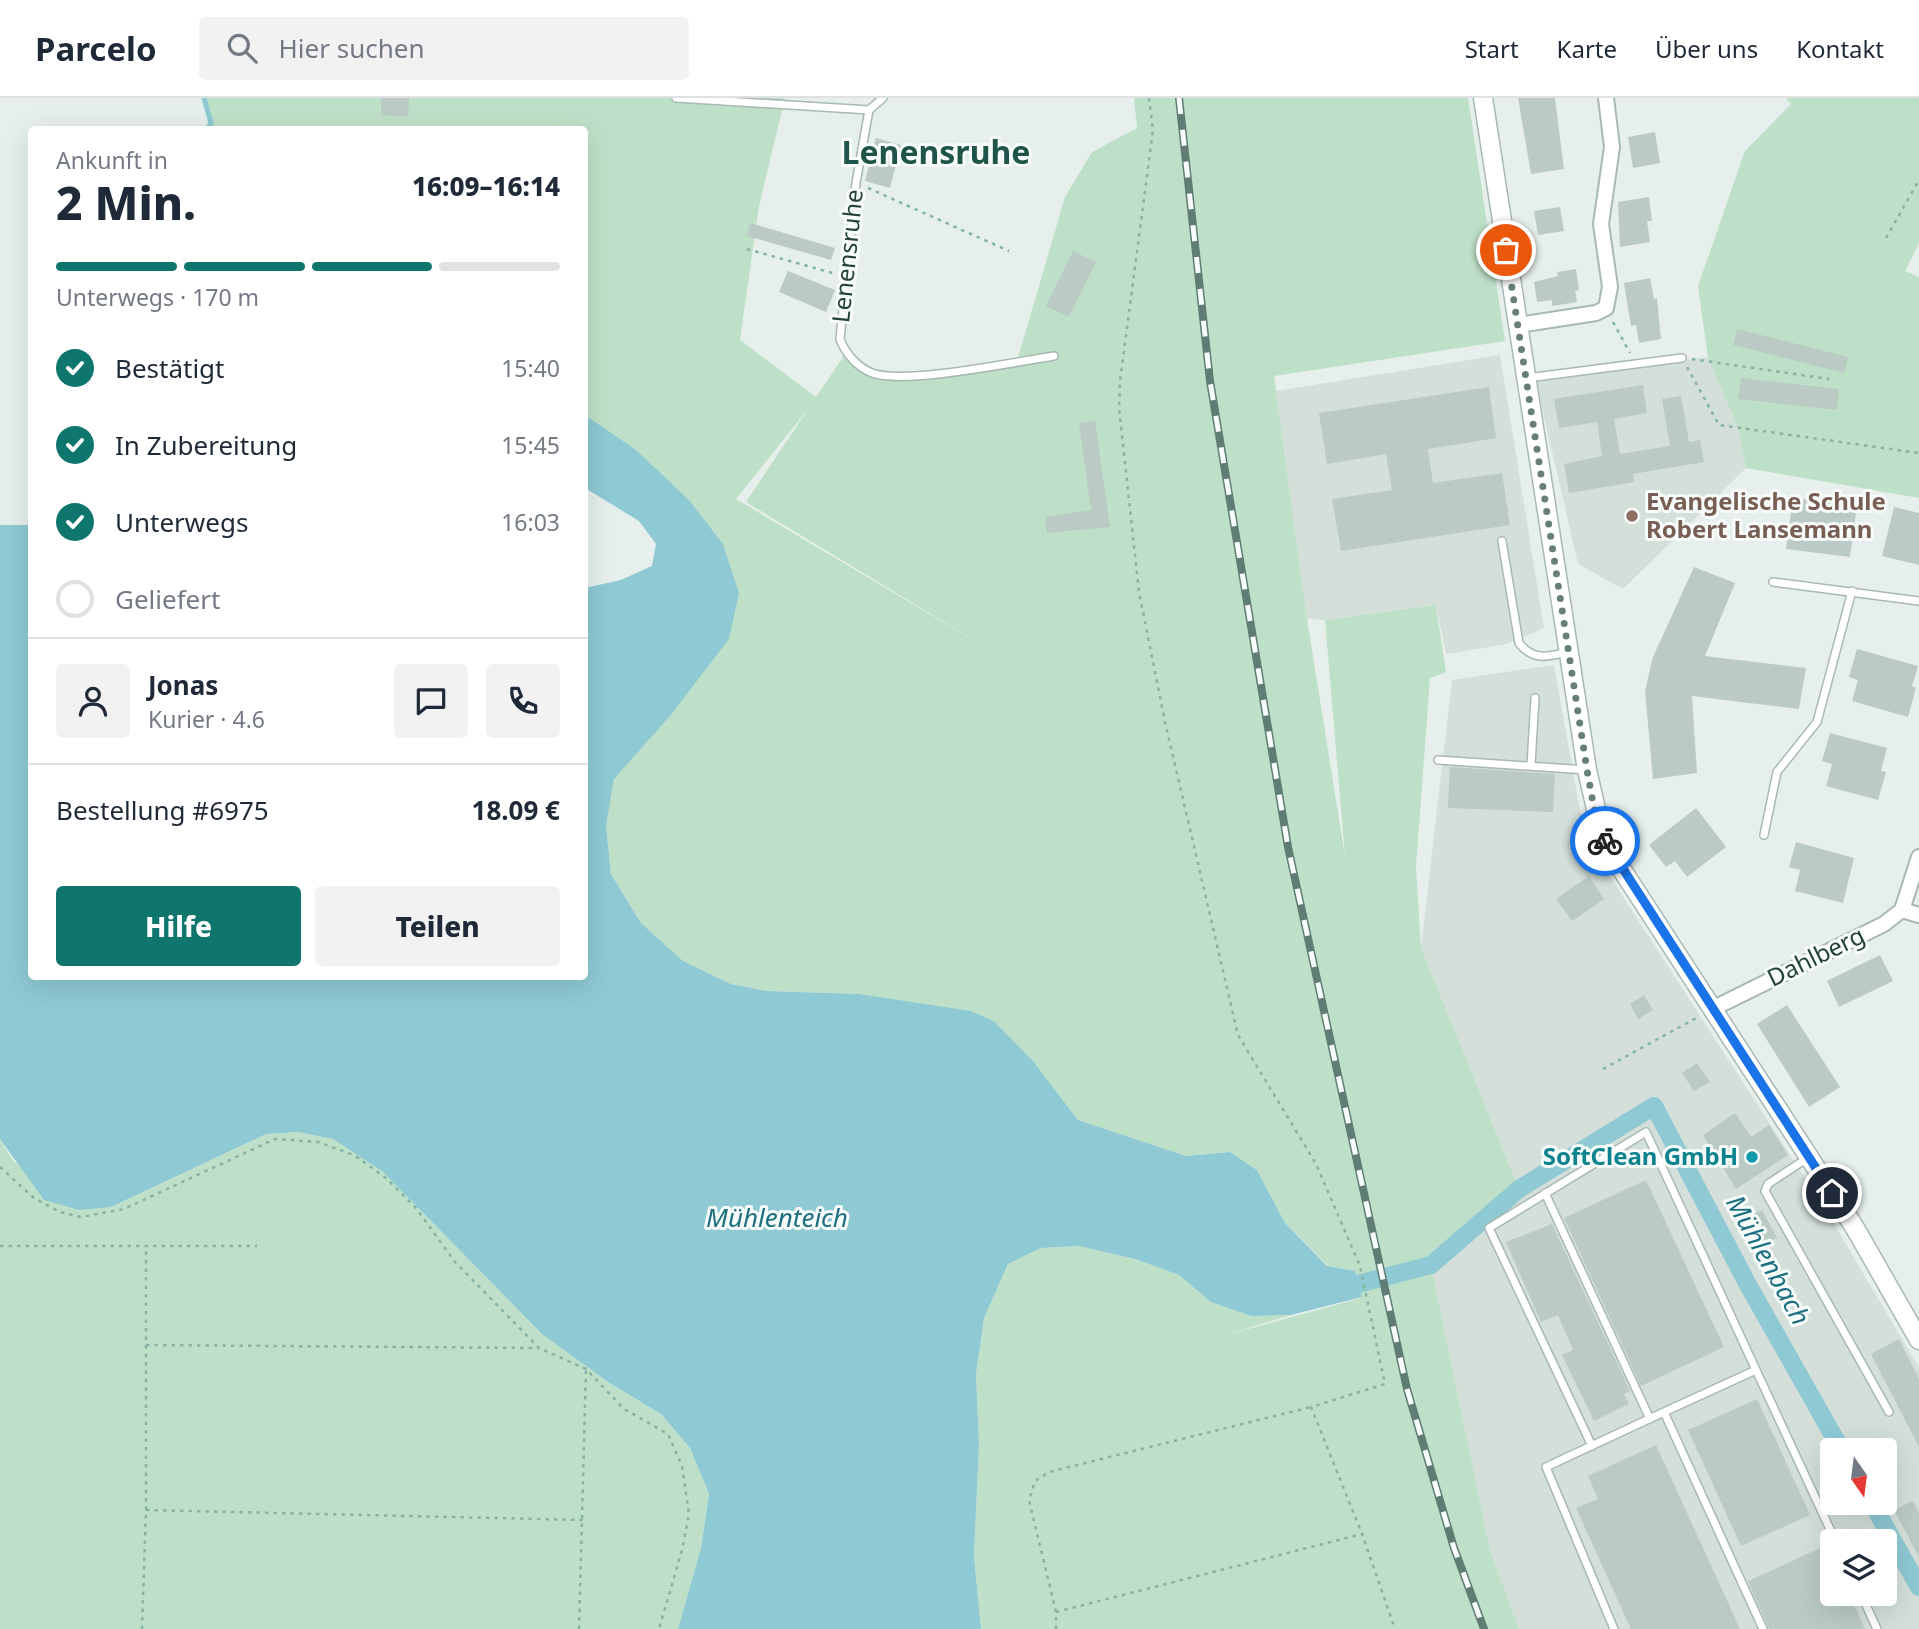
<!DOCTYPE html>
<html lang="de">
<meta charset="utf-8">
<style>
:root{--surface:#fff;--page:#f2f2f3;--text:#1f2937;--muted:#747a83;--line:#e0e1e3;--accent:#0f766e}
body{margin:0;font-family:"Noto Sans",sans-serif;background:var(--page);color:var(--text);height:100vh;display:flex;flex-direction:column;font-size:26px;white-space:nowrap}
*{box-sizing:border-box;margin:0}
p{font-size:23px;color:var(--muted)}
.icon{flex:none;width:38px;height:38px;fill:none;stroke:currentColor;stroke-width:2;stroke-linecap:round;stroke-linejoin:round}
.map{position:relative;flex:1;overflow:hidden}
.side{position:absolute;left:28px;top:28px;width:560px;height:854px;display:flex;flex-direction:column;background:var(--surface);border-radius:7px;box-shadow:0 7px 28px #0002}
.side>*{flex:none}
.needle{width:46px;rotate:166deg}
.fabs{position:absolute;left:1820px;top:1340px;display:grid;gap:14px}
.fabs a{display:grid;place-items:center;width:77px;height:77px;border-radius:7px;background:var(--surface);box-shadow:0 7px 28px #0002;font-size:35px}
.pin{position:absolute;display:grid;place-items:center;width:60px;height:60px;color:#fff;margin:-30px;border:4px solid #fff;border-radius:50%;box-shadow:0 2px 7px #0007}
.courier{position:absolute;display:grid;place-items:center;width:70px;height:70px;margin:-35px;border:5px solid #1a73e8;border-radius:50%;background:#fff;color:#222;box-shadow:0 2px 9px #0007}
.headline em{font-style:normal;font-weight:800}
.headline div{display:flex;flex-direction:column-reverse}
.headline{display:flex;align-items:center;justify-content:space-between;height:119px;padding:0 28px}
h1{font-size:46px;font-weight:800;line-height:52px}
.bar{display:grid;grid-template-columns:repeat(4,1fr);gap:10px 7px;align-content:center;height:84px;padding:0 28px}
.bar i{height:9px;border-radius:5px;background:var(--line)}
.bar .active{background:var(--accent)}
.bar p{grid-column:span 4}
.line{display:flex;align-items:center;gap:18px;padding:0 28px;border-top:2px solid var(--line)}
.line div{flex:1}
.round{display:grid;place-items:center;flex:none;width:74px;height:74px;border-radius:7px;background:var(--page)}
ol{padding:0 28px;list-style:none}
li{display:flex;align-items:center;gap:21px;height:77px}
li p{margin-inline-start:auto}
li .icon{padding:7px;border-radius:50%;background:var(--accent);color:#fff;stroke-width:4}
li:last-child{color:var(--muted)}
li i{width:38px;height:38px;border:4px solid var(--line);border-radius:50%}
.button{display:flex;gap:14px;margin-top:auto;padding:14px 28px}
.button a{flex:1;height:80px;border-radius:7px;background:var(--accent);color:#fff;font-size:28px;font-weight:800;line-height:80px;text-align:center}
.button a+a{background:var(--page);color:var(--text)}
header{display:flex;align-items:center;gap:42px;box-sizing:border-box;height:98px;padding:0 35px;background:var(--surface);border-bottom:2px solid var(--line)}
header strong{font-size:33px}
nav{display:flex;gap:38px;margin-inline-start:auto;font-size:24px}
.search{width:490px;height:63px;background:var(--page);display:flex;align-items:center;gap:18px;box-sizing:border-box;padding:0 24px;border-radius:7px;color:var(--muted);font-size:26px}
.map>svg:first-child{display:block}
.built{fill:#d4dfda;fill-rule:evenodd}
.green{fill:#bfe0c8;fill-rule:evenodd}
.water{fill:#8ec9d4}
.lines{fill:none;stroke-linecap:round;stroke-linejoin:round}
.stream{stroke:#8ec9d4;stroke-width:5}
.canal{stroke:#8ec9d4;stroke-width:18}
.building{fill:#bbcac4}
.service-casing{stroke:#a8b8b2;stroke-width:10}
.minor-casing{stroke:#a8b8b2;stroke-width:18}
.tertiary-casing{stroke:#a8b8b2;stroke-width:21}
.path{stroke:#86b3a5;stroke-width:2.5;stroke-dasharray:3.5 5;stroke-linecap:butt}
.service{stroke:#fff;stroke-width:7}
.minor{stroke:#fff;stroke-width:14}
.tertiary{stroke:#fff;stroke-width:18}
.rail-casing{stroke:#5f7d75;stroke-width:8}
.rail{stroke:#f7fbf9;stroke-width:5;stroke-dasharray:16;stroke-linecap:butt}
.done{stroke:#687f78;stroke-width:7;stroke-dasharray:0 12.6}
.route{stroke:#1a73e8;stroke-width:9}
.education-dot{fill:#8d6e63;stroke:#f7fbf9;stroke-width:2.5}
.culture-dot{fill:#0f9aa8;stroke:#f7fbf9;stroke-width:2.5}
.labels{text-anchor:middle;stroke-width:6;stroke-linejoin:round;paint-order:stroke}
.street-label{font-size:24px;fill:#24423a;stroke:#f7fbf9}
.education-label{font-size:24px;font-weight:bold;fill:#785e54;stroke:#f7fbf9;text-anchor:start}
.culture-label{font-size:24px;font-weight:bold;fill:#0d838f;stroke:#f7fbf9;text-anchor:end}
.water-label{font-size:26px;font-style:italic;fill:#1c6f80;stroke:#f7fbf9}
.district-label{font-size:32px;font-weight:bold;fill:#1f5548;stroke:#f7fbf9}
</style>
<header>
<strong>Parcelo</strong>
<div class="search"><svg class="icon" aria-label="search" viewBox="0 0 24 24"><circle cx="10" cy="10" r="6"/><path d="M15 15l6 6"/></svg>Hier suchen</div>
<nav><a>Start</a><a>Karte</a><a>Über uns</a><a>Kontakt</a></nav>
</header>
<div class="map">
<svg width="1919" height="1531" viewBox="0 0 1919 1531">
<rect width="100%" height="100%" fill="#e6efeb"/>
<path class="built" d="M1698 188 1739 330 1746 370 1623 491 1578 466 1534 275 1541 278 1708 259Z
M1500 257 1544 530 1507 546 1446 556 1436 507 1325 522 1307 521 1276 293Z
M1554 567 1580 713 1598 760 1830 1119 1919 1270V1531H1519L1490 1452 1431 1167 1519 1091 1421 850 1452 582ZM1832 1353H1885V1405H1832ZM1832 1444H1885V1496H1832Z"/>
<path class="green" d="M204 0H785L759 108 740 242 816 299 845 256 872 274 907 279 1017 263 1065 99 1092 54 1137 30 1134 0H1468L1505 243 1274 278 1307 521 1345 758 1325 522 1436 507 1446 574 1430 580 1416 769 1421 850 1519 1091 1431 1167 1490 1452 1519 1531H981L974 1458 979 1346 976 1276 984 1220 1008 1166 1041 1150 1079 1148 1135 1161 1179 1177 1211 1204 1251 1218 1291 1217 1226 1237 1361 1200 1355 1173 1328 1168 1285 1125 1257 1072 1230 1054 1186 1058 1078 1022 1033 963 995 924 859 896 767 893 731 886 683 863 641 825 611 776 606 728 614 680 670 618 723 446C679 390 644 357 585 317L584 32 207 31 210 25ZM808 311 746 404 992 553 736 401Z
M1786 0H1919V145L1905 173 1919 179V400L1746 370 1738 329 1708 259 1698 188 1745 53 1791 6Z
M298 1034 333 1041 383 1074 542 1236 608 1284 661 1316 690 1350 709 1396 701 1450 678 1531H0V1041L14 1064 111 1109 266 1036Z"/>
<path class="water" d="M585 317 636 352 689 402 723 446 739 495 729 541 670 618 614 681 606 728 611 776 641 825 683 863 731 886 767 893 859 896 971 913 995 924 1033 963 1078 1022 1186 1058 1230 1054 1257 1072 1285 1125 1327 1168 1355 1173 1362 1199 1291 1217 1251 1218 1211 1204 1179 1177 1135 1161 1079 1148 1041 1150 1008 1166 984 1220 976 1276 979 1346 974 1458 981 1531H678L701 1450 709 1396 690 1350 661 1316 608 1284 542 1236 383 1074 333 1041 298 1034 266 1036 111 1109 79 1112 44 1102 0 1041V427H31L32 878H584L585 490 621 482 652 468 656 446 639 423 585 390Z"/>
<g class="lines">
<path class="stream" d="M204 0 211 25 207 32"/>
<path class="canal" d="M1358 1186 1431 1167 1519 1091 1654 1008 1747 1185 1842 1353
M1872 1405 1919 1489"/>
</g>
<path class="building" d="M381 0H409L408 18 381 17Z
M1518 0H1555L1564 71 1531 76Z
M1655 34 1660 65 1633 70 1628 39Z
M876 40 901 47 890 90 865 83Z
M1649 99 1652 123H1647L1650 144 1620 149 1618 104Z
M1560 109 1564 133 1538 137 1534 113Z
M750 125 835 150 831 162 747 138Z
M1073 153 1096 164 1069 219 1046 208Z
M1576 171 1579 192 1575 193 1577 204 1552 208V202L1537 204 1534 184 1558 178 1557 174Z
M788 173 835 192 826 214 779 194Z
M1650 180 1654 201 1657 200 1661 241 1639 245 1636 227 1631 228 1624 185Z
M1737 231 1848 259 1844 275 1733 247Z
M1741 280 1839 291 1837 312 1738 301Z
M1643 287 1647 315 1614 321 1620 356 1670 348 1662 301 1681 298 1689 344 1700 342 1704 364 1633 376 1634 384 1569 395 1564 366 1602 358 1597 324 1559 330 1554 301Z
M1489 289 1496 340 1428 351 1433 385 1502 375 1510 427 1341 453 1332 401 1392 392 1386 356 1327 366 1319 315Z
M1095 323 1110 429 1047 435 1045 419 1091 412 1079 325Z
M1793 400 1857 408 1850 459 1786 451Z
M1894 409 1919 415V467L1882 458Z
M1694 469 1735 485 1705 558 1806 570 1799 611 1692 598 1697 675 1653 681 1645 593 1653 559Z
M1857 551 1918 568 1912 588 1916 590 1908 619 1852 603 1858 582 1849 579Z
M1830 635 1887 650 1881 673 1886 674 1878 702 1826 688 1832 666 1822 663Z
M1450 669 1555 676 1553 714 1448 710Z
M1696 710 1726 749 1687 779 1675 763 1666 769 1649 747Z
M1796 744 1854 760 1843 805 1795 793 1800 772 1789 769Z
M1589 778 1604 801 1572 823 1556 801Z
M1880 857 1893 883 1839 909 1827 883Z
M1644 897 1653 912 1638 921 1630 906Z
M1787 907 1840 989 1809 1009 1757 926Z
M1697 965 1710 984 1694 993 1682 975Z
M1735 1015 1751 1039 1769 1027 1788 1057 1736 1091 1703 1037Z
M1646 1082 1724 1249 1641 1288 1564 1120Z
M1762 1112 1777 1140 1762 1148 1747 1120Z
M1552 1126 1630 1293 1624 1296 1629 1306 1594 1323 1562 1257 1573 1252 1558 1217 1541 1224 1506 1144Z
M1899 1241 1919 1281V1349L1871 1256Z
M1757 1301 1810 1417 1741 1448 1688 1332Z
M1656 1347 1740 1531H1631L1576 1410 1598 1401 1588 1378Z
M1913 1403 1919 1415V1459L1894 1412Z
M1827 1447 1832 1459V1496H1849L1865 1531H1769L1748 1483Z"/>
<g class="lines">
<defs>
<path id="service" d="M676 0 869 12
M883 0 869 12 856 85 840 241C845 255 857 269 872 275 905 287 1014 264 1054 258
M1527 280 1682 260
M1502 443 1519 545C1533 563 1548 559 1568 554
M1773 484 1919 503
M1438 662 1587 672
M1531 667 1535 600
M1764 737 1777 674 1817 624 1852 493
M1809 1059 1768 1086 1765 1093 1889 1314
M1545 1095 1650 1321
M1756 1272 1836 1444
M1592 1348 1489 1130 1646 1034 1756 1272 1664 1314
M1861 1496 1877 1531
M1614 1531 1546 1369 1664 1314 1763 1531"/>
<path id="minor" d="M1518 227 1596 215 1606 210 1610 189 1601 126 1612 49 1606 0
M1902 812 1919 759
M1712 911 1884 826 1902 812 1919 817"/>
<path id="tertiary" d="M1483 0 1587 672 1602 737 1615 761 1855 1130 1919 1242"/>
</defs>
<use href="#service" class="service-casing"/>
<use href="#minor" class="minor-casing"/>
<use href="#tertiary" class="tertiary-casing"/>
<path class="path" d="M1149 0 1153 32 1120 283 1119 310 1139 494 1165 624 1238 937 1316 1066 1360 1168 1385 1286 1311 1309 1362 1436
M868 90 1009 153
M1886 140 1919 82
M747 151 836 176
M1613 224 1630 255
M1692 261 1829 281
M1687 269 1719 327 1919 355
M1603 971 1698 919
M0 1069 34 1100 60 1114 81 1119 124 1111 275 1041 318 1044 354 1057 386 1080 416 1110 455 1164 539 1250 586 1271 624 1311 668 1336 682 1368 689 1416 682 1452 659 1531
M0 1148H257
M146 1247 539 1250
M146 1412 583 1422
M1056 1514 1362 1436 1395 1531
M142 1531 146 1412V1149
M579 1531 586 1271
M1056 1531V1514L1029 1402 1035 1383 1049 1374 1311 1309"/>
<use href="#service" class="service"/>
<use href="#minor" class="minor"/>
<use href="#tertiary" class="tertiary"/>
<defs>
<path id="rail" d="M1179 0 1210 283 1288 749 1407 1291 1454 1450 1484 1531"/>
</defs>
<use href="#rail" class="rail-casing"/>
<use href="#rail" class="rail"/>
</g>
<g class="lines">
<path class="done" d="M1506 152 1587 672 1594 710 1605 743"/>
<path class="route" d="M1605 743 1832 1095"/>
</g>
<circle class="education-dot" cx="1632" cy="418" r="7"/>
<circle class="culture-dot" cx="1752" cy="1059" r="7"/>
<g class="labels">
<g class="street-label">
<text transform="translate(848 158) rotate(-84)" y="8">Lenensruhe</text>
<text transform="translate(1816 859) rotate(-26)" y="8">Dahlberg</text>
</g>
<g class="education-label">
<text x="1646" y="412">Evangelische Schule<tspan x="1646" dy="28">Robert Lansemann</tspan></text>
</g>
<g class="culture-label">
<text x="1738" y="1067">SoftClean GmbH</text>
</g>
<g class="water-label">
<text x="777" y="1129">Mühlenteich</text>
<text transform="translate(1768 1162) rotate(61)" y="9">Mühlenbach</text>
</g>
<g class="district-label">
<text x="936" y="66">Lenensruhe</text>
</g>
</g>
</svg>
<div class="fabs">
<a><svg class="needle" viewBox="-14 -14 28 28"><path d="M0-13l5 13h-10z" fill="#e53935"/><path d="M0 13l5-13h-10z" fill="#747a83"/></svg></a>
<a><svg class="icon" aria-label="layers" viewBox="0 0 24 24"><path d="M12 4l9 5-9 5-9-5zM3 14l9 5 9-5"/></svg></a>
</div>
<div class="pin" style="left:1506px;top:152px;background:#ea580c"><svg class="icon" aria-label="bag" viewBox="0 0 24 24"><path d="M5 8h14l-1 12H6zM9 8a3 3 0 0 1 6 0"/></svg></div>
<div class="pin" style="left:1832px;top:1095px;background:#1f2937"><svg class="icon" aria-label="home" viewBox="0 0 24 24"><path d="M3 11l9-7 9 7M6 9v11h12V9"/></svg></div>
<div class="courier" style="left:1605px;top:743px"><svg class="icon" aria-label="bike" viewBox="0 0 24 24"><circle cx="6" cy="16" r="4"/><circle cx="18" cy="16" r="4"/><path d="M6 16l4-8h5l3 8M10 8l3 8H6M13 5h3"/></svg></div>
<section class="side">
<div class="headline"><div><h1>2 Min.</h1><p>Ankunft in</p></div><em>16:09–16:14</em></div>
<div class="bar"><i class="active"></i><i class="active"></i><i class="active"></i><i></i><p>Unterwegs · 170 m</p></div>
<ol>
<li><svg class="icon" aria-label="check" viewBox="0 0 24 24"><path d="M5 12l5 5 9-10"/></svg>Bestätigt<p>15:40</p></li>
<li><svg class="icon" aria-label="check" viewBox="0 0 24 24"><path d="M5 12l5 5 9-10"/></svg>In Zubereitung<p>15:45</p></li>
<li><svg class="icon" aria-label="check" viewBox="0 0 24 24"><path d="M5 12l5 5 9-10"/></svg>Unterwegs<p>16:03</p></li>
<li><i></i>Geliefert</li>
</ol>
<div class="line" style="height:126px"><a class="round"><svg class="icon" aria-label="person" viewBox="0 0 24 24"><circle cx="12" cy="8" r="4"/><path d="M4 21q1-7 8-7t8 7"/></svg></a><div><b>Jonas</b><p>Kurier · 4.6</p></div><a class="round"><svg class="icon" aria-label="chat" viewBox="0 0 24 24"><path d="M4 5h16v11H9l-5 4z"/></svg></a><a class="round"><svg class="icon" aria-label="phone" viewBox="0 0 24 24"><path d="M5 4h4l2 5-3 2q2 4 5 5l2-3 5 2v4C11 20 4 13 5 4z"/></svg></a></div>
<div class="line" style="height:91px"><div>Bestellung #6975</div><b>18.09 €</b></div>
<div class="button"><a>Hilfe</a><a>Teilen</a></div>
</section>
</div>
